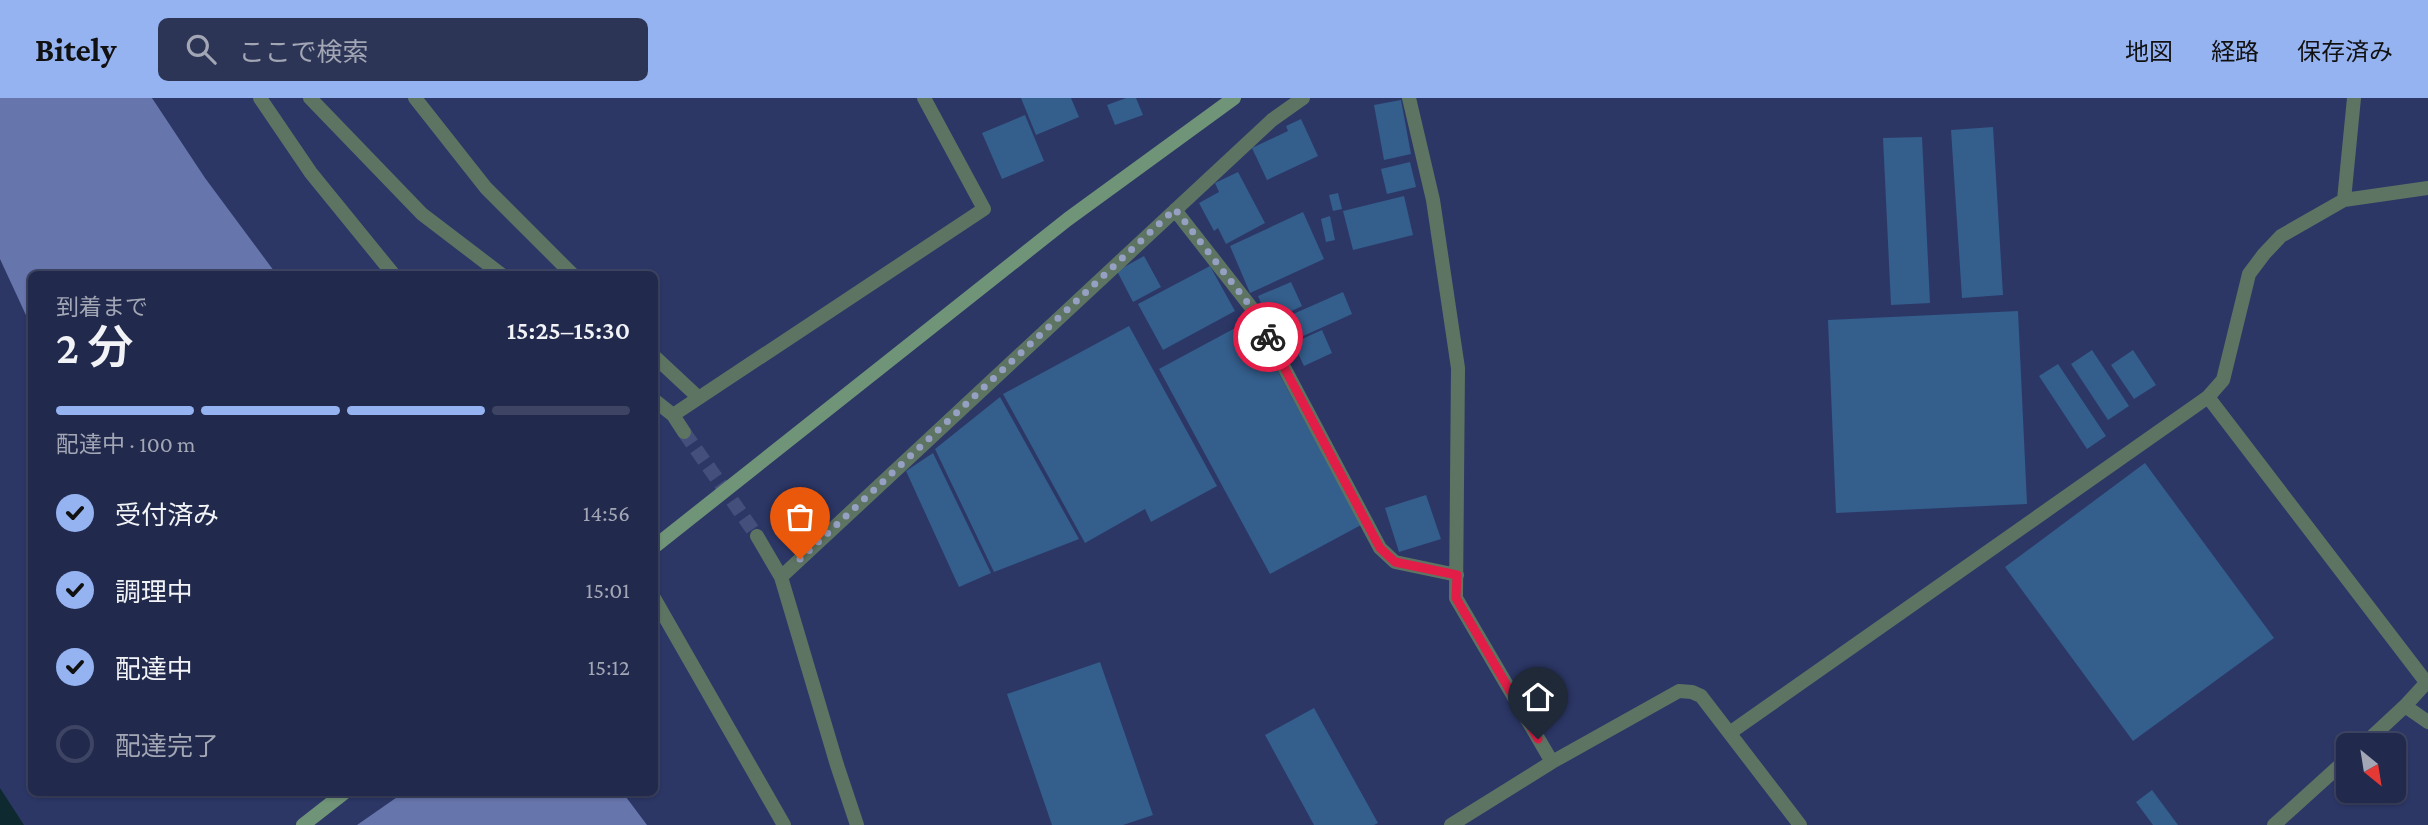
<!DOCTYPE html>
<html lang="ja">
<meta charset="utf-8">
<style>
:root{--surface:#21294c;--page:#2d3556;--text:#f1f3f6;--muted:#a2a6b5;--line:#3e4564;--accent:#95b2f1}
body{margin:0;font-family:"Crimson Pro","Noto Sans JP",serif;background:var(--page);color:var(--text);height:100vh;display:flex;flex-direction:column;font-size:26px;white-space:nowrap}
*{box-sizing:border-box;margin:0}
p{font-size:23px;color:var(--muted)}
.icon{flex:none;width:38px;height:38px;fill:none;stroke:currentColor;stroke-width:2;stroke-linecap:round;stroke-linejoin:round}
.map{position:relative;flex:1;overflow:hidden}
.panel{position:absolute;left:28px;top:173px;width:630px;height:525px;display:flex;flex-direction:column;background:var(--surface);border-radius:10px;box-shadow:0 2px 5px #0004,0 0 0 2px var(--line)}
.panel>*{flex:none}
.needle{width:46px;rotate:150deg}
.fabs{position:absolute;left:2336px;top:635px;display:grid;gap:14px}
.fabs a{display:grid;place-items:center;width:70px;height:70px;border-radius:10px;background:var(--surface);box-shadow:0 2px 5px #0004,0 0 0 2px var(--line);font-size:35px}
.pin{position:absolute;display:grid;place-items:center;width:60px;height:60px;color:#fff;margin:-72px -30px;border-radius:50% 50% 50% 0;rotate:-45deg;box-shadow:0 0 7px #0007}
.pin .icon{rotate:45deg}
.courier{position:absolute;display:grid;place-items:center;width:70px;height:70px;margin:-35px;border:5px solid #e11d48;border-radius:50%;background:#fff;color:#222;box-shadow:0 2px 9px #0007}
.headline em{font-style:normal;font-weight:600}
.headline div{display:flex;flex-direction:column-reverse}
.headline{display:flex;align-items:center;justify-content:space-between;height:119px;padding:0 28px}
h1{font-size:46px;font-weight:600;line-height:52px}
.bar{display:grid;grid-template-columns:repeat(4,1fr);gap:10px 7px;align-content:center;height:84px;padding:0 28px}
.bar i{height:9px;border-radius:5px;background:var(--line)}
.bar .selected{background:var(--accent)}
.bar p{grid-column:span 4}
ol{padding:0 28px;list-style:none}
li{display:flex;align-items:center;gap:21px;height:77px}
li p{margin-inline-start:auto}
li .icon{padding:7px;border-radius:50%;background:var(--accent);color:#111;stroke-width:4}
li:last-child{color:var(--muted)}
li i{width:38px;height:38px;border:4px solid var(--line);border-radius:50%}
header{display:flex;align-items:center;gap:42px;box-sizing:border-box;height:98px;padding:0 35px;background:var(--accent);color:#111}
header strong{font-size:33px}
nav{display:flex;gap:38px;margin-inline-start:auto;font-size:24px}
.search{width:490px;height:63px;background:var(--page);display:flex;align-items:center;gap:18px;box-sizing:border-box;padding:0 24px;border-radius:10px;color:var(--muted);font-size:26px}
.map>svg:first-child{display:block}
.forest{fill:#6675ac}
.water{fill:#0e2a30}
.building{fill:#345e8c}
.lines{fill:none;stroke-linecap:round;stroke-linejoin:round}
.street-tunnel{stroke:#444f7b;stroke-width:14;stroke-dasharray:14 7;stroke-linecap:butt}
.street{stroke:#5e7463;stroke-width:14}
.secondary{stroke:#709478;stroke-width:14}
.done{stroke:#96a0c3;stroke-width:7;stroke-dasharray:0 12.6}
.route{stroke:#e11d48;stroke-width:9}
</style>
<header>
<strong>Bitely</strong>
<div class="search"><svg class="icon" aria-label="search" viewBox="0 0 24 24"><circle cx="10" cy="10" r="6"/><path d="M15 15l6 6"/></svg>ここで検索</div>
<nav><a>地図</a><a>経路</a><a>保存済み</a></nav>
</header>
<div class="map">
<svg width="2428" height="727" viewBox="0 0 2428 727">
<rect width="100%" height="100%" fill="#2c3766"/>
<path class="forest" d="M0 0H152L205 80 277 177H32L31 228 0 161Z
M403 695H623L647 727H357Z"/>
<path class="water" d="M0 690 24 727H0Z"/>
<path class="building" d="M1021 0H1071L1079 19 1036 37Z
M1126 0H1136L1143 17 1115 27 1107 7Z
M1401 2 1411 56 1384 62 1374 7Z
M1025 17 1044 63 1002 81 982 35Z
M1301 21 1318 58 1267 82 1252 50 1288 33 1286 28Z
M1993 29 2003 197 1962 200 1951 32Z
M1922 39 1930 205 1891 207 1883 40Z
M1410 64 1416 89 1387 96 1381 71Z
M1238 74 1265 125 1226 146 1218 130 1214 133 1199 105 1219 94 1215 85Z
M1338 95 1342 111 1333 113 1329 97Z
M1404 98 1413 137 1353 152 1343 113Z
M1303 114 1324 161 1250 195 1230 148Z
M1330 118 1335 142 1326 144 1321 121Z
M1144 158 1161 189 1133 204 1117 173Z
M1210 168 1235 213 1163 252 1138 206Z
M1291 184 1302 208 1269 224 1258 198Z
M1343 194 1352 216 1292 243 1282 221Z
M2018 213 2027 406 1836 415 1828 222Z
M1250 222 1361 427 1270 476 1159 271Z
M1129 228 1217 388 1151 424 1145 411 1085 445 1003 296Z
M1322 232 1332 255 1304 268 1293 245Z
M2092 252 2129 308 2108 322 2071 266Z
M2133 252 2156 287 2134 301 2111 267Z
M2058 266 2106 338 2087 351 2039 278Z
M1000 299 1079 441 994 474 935 351Z
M933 355 991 475 959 489 906 373Z
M2145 365 2274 540 2133 643 2005 469Z
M1426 397 1441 441 1399 454 1385 410Z
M1100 564 1153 717 1123 727H1052L1007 596Z
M1314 610 1378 725 1374 727H1314L1265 637Z
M2152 692 2178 727H2153L2136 704Z"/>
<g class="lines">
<path class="street-tunnel" d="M684 334 757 438"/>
<path class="street" d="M260 0 311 75 394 177
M310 0 422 116 502 177
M415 0 486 90 573 177
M1409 0 1433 102 1458 270 1456 500 1552 664
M2344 102 2428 90
M1175 112 1254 213 1380 450 1395 464 1457 477
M654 258 699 300
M2208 299 2223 282 2249 176 2264 156 2281 138 2344 102 2354 0
M654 302 673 317 684 334
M673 317 984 111 924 0
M757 438 781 479 837 667 857 727
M781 479 1272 22 1303 0
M654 500 784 727
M2405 608 2428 624
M1731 634 2208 299 2426 584
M2362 648 2405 608 2428 583
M1451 727 1552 664 1679 593 1692 594 1701 598 1800 727
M2274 727 2348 660"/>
<path class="secondary" d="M654 449 1068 121 1234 0
M303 727 344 695"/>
</g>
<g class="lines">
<path class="done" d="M800 461 1175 111 1254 213 1268 239"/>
<path class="route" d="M1268 239 1380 450 1395 464 1457 477 1456 500 1538 641"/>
</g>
</svg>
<div class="fabs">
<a><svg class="needle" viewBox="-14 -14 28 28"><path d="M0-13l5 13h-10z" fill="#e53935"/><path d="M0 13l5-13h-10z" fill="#a2a6b5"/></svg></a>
</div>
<div class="pin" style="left:800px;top:461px;background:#ea580c"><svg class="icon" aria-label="bag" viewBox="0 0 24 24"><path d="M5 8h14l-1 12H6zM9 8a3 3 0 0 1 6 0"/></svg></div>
<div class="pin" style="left:1538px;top:641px;background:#1f2937"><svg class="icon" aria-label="home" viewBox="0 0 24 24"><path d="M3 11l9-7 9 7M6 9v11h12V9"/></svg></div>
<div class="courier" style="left:1268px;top:239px"><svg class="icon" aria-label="bike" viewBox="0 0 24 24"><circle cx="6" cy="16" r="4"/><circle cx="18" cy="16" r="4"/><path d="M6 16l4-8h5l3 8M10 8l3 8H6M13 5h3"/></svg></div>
<section class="panel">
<div class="headline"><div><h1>2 分</h1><p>到着まで</p></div><em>15:25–15:30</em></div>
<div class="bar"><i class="selected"></i><i class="selected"></i><i class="selected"></i><i></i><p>配達中 · 100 m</p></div>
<ol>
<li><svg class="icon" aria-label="check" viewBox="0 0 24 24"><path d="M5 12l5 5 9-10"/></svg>受付済み<p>14:56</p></li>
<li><svg class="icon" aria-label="check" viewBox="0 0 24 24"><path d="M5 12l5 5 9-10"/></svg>調理中<p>15:01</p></li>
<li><svg class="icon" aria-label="check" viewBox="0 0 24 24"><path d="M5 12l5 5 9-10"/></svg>配達中<p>15:12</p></li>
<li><i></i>配達完了</li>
</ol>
</section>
</div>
